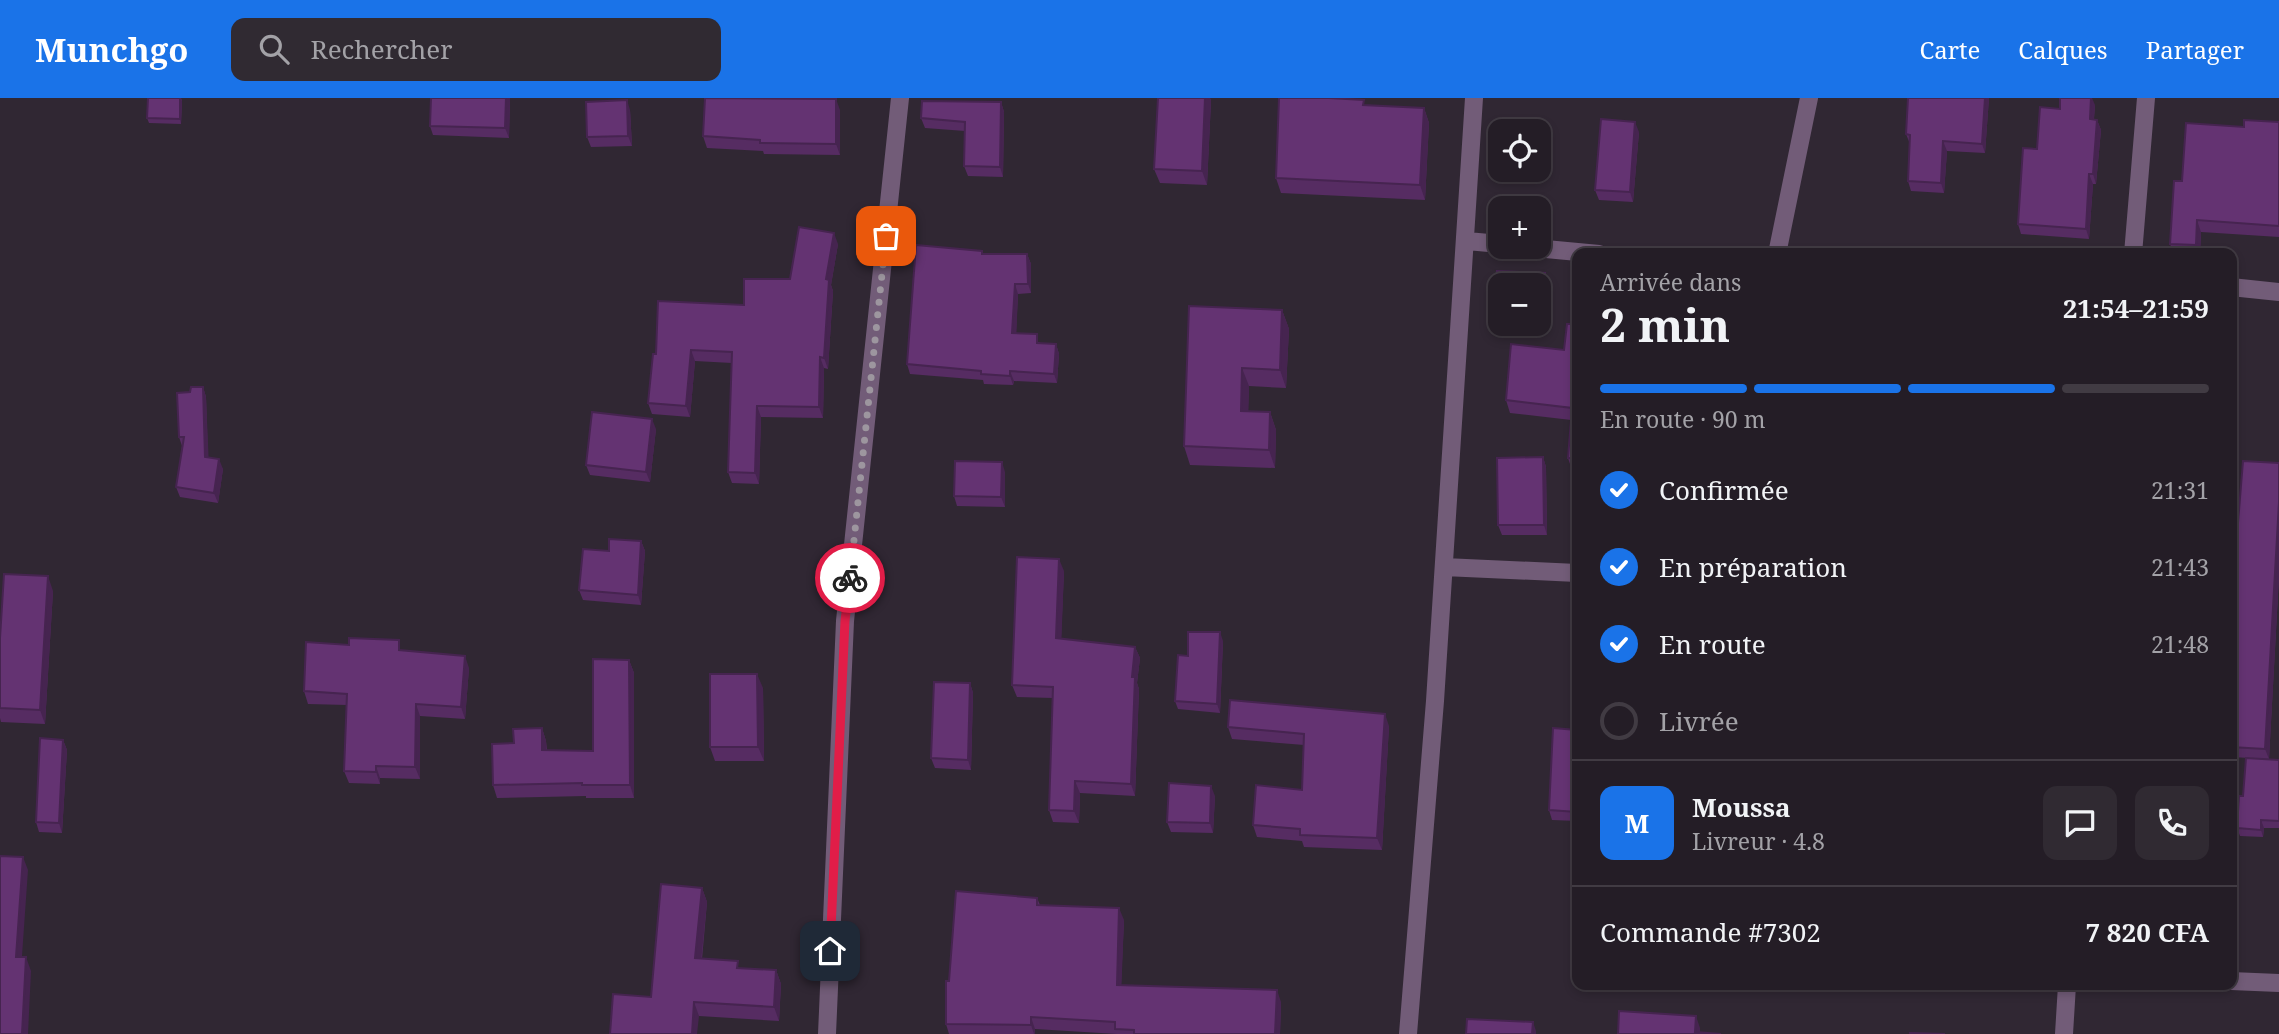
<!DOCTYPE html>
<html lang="fr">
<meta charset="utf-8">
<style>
:root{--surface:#241d26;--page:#302a32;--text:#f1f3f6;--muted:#a3a2a7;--line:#413b43;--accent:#1a73e8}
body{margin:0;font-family:"Noto Serif",serif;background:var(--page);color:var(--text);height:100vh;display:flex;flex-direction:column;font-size:26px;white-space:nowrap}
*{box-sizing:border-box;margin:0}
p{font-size:23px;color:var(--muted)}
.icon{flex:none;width:38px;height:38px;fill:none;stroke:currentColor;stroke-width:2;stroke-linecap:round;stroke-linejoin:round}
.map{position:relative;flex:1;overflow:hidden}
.drawer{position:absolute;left:1572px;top:150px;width:665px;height:742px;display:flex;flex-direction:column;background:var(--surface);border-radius:14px;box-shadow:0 4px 10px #0003,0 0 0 2px var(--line)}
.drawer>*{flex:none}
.buttons{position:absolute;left:1488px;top:21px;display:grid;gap:14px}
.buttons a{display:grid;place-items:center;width:63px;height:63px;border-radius:14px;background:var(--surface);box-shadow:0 4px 10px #0003,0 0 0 2px var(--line);font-size:35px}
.pin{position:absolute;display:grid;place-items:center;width:60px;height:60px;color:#fff;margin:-30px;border-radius:14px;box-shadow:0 4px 10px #0006}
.courier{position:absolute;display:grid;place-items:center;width:70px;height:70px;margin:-35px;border:5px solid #e11d48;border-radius:50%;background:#fff;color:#222;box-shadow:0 2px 9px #0007}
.summary em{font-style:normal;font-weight:700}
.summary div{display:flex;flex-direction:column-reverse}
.summary{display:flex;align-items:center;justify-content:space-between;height:119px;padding:0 28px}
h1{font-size:46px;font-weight:700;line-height:52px}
.bar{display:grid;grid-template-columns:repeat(4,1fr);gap:10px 7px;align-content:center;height:84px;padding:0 28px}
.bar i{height:9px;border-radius:5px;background:var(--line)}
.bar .on{background:var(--accent)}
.bar p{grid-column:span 4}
.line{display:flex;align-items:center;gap:18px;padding:0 28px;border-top:2px solid var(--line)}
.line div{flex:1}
.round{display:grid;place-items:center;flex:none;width:74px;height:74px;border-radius:14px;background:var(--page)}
ol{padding:0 28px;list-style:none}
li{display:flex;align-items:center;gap:21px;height:77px}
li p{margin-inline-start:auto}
li .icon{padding:7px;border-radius:50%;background:var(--accent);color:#fff;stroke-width:4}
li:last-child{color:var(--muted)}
li i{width:38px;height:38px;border:4px solid var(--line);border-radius:50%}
header{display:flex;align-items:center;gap:42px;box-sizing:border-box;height:98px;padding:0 35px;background:var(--accent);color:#fff}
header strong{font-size:33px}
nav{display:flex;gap:38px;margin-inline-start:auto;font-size:24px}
.search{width:490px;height:63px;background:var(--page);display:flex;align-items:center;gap:18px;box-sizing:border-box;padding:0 24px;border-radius:14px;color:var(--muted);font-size:26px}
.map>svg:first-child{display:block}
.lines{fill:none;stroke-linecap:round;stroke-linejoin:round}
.minor{stroke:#725c78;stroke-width:18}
.wall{fill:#562c62}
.shaded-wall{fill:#462450}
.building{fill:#643372;stroke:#462450;stroke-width:2}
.done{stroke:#9d969f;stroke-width:7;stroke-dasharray:0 12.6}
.route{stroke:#e11d48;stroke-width:9}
</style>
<header>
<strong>Munchgo</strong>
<div class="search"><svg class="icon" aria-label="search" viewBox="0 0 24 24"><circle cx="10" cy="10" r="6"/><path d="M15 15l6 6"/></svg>Rechercher</div>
<nav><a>Carte</a><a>Calques</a><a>Partager</a></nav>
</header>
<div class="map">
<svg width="2279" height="936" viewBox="0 0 2279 936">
<rect width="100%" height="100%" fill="#302733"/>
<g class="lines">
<path class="minor" d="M1467 143 1500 146
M1524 149 1599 156
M1777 156 1809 0
M2133 156 2146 0
M2231 189 2279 194
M1444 469 1577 475
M2231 883 2279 885
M827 936 845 523 900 0
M1408 936 1435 603 1474 0
M2064 936 2067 887"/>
</g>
<path class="wall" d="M148 0H181L182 3 181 26 149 25 147 20Z
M510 0 509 40 433 37 430 28Z
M1158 0H1210L1211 3 1207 87 1160 85 1154 71Z
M1908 0H1989L1985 55 1947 53 1944 95 1911 93 1908 83 1910 46 1906 36Z
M1001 4 1004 14 1003 79 968 78 964 68 965 33 925 30 921 20Z
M1366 7 1424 10 1429 25 1425 102 1281 95 1276 80Z
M2095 7 2094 21 2097 22 2101 32 2096 86H2093L2089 141 2021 136 2018 126 2060 11Z
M630 12 632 48 591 49 587 39Z
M840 12V57L764 56 763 53 707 50 703 38Z
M2279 24V139L2201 134 2200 156H2174L2170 146 2182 83Z
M1639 34 1633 104 1599 102 1595 92Z
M838 146 831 187 833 193 828 271 824 270 823 320 761 319 759 386 732 385 728 374 732 265 695 263 690 319 652 316 648 305 656 256 790 181Z
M982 153 983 156H1027L1031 166V195L1018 196 1016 235 1041 245 1056 246 1059 256 1057 285 1014 283 1013 287 984 286 983 282 910 276 907 266Z
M1497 173 1545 175 1549 185 1548 212H1538V187H1500V209L1497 201Z
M1282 212 1289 231 1286 290 1249 288 1248 313 1270 314 1276 332 1275 370 1190 367 1184 348Z
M1577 226V373L1572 372 1568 360 1571 322 1510 315 1506 302 1564 252Z
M203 289 206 299 208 359 223 371 218 405 180 399 176 389 182 348 179 339 190 294Z
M656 331 650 384 590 377 586 367Z
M1543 359 1546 369 1547 437H1502L1498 427Z
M2279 365V478L2269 661 2231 659V511Z
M1005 374V409L957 408 954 398Z
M641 443 645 453 641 507 583 502 579 492Z
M1064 473 1061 541 1135 549 1140 560 1137 585 1139 591 1135 698 1080 695 1079 725 1053 724 1049 712 1053 600 1017 599 1012 587Z
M53 493 45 626 1 624 0 620V540Z
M1223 543 1220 615 1178 611 1175 603 1188 558Z
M403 552 469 570 465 621 420 618V681L380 680V686L349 685 344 673 347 607 308 606 304 593Z
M629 562 634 575V700H586V698L497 700 493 687 514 645 542 630 546 643 547 652 593 653Z
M970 585 973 595 971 672 935 670 931 660Z
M763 590 764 663H715L710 649Z
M1389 628 1382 752 1304 749 1302 743 1257 739 1253 727 1302 692 1304 647 1232 641 1228 629Z
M1577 632V723L1552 722 1549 712Z
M63 642 67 652 62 735 39 734 36 724Z
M2279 662V730H2264L2263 739 2240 738 2237 730 2243 698Z
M1215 698 1213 735 1171 734 1167 724Z
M702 790 707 804 702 861 740 870 776 872 781 886 779 923 699 918 651 899Z
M1037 800 1040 807 1124 822 1121 887 1281 904 1280 936H1117L1035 931V936H949L946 926 949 883Z"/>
<path class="shaded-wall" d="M180 0 182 3 181 26 180 21Z
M506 0H510L509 40 505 30Z
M1205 0H1210L1211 3 1207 87 1202 73Z
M1985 0H1989L1985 55 1982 46Z
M2091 0H2092L2095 7 2093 31 2090 21Z
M836 1 840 12V57L836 46Z
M627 2 630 12 632 48 628 38Z
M1001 4 1004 14 1003 79 1000 69Z
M1424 10 1429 25 1425 102 1420 87Z
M2097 22 2101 32 2096 86 2093 76Z
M1635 24 1639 34 1633 104 1630 94Z
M1943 43 1947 53 1944 95 1941 85Z
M2089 76 2093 86 2089 141 2086 131Z
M2197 122 2201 134 2200 156H2199L2196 147Z
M834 135 838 146 831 187 833 193 828 271 824 260 826 181Z
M1027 156 1031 166V195L1028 186Z
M1545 175 1549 185 1548 212 1545 202Z
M1015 186 1018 196 1016 244 1012 235Z
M1282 212 1289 231 1286 290 1280 272Z
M1056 246 1059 256 1057 285 1054 276Z
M691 252 695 263 690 319 686 308Z
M820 259 824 270 823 320 819 309Z
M1242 270 1249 288 1248 331 1241 313Z
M1010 273 1014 283 1013 287 1010 278Z
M203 289 206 299 209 369 205 359Z
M757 308 761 319 759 386 755 375Z
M1270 314 1276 332 1275 370 1269 352Z
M652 321 656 331 650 384 646 374Z
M1543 359 1546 369 1547 437 1544 427Z
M219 361 223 371 218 405 214 395Z
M1002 364 1005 374V409L1001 399Z
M2279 404V478L2269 661 2265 651Z
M641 443 645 453 641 507 638 497Z
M1059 461 1064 473 1061 552 1056 540Z
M48 478 53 493 45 626 40 612Z
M1220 534 1223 543 1220 615 1217 606Z
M1135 549 1140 560 1137 585 1139 591 1135 698 1131 686 1132 579Z
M465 558 469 570 465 621 461 609Z
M629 562 634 575V700L630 687Z
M757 576 763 590 764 663 758 649Z
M970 585 973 595 971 672 968 662Z
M416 606 420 618V681L415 669Z
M1385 616 1389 628 1382 752 1377 740Z
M542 630 546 643 547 665 542 652Z
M63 642 67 652 62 735 59 725Z
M376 668 380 680V686L376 674Z
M1075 683 1080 695 1079 725 1074 713Z
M1211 688 1215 698 1213 735 1210 725Z
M2261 722 2264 730 2263 739 2261 732Z
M23 759 28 772 21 872 16 859Z
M702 790 707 804 700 874 695 860Z
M1119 810 1124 822 1121 899 1117 887Z
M26 859 31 873 28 936H22Z
M776 872 781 886 779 923 774 909Z
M1277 892 1281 904 1280 936H1275Z
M694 904 699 918 697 936H692Z
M1696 918 1700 930V936L1695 934Z
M1031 919 1035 931V936H1034L1031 927Z
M1533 924 1536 933V936H1532Z"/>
<path class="building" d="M148 0H180V21L147 20Z
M431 0H506L505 30 430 28Z
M705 0 836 1V46L760 45V42L703 38Z
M1158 0H1205L1202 73 1154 71Z
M1279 0H1329L1364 2 1363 7 1424 10 1420 87 1276 80Z
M1908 0H1985L1982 46 1943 43 1941 85 1908 83 1910 37 1906 36Z
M2060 0H2091L2090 21 2097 22 2093 76H2089L2086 131 2018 126 2023 50 2037 51 2040 9 2060 11Z
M627 2 628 38 587 39 586 4Z
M922 3 1001 4 1000 69 964 68 965 24 921 20Z
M1601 21 1635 24 1630 94 1595 92Z
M2244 22 2279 24V128L2197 122 2196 147 2170 146 2174 83H2182L2186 25 2244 29Z
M799 129 834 135 826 181 829 182 824 260 820 259 819 309 757 308 755 375 728 374 732 254 691 252 686 308 648 305 653 256H656L658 203 744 207V181H790Z
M916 147 982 153V156H1027L1028 186H1015L1012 235 1037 236V245L1056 246 1054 276 1010 273V278L981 276V273L907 266Z
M1497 173 1545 175V202H1538V187H1500V201H1497Z
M1189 208 1282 212 1280 272 1242 270 1241 313 1270 314 1269 352 1184 348Z
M1567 226H1577V360H1568L1572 310 1506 302 1511 246 1564 252Z
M191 289H203L205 359 219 361 214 395 176 389 184 339H179L177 295 190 294Z
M592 314 652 321 646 374 586 367Z
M1543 359 1544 427H1498L1497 360Z
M955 363 1002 364 1001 399 954 398Z
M2243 363 2279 365V404L2265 651 2231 649V511Z
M609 441 641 443 638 497 579 492 583 451 609 453Z
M1017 459 1059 461 1056 540 1135 549 1132 579H1135L1131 686 1075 683 1074 713 1049 712 1053 589 1012 587Z
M4 476 48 478 40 612 0 610V540Z
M1188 534H1220L1217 606 1175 603 1178 557 1188 558Z
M349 540 399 542V552L465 558 461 609 416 606 415 669 376 668V674L344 673 347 596 304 593 306 544 349 547Z
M593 561 629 562 630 687H582V685L493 687 492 646 514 645 513 631 542 630V652L593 653Z
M710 576H757L758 649H710Z
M934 584 970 585 968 662 931 660Z
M1230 602 1385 616 1377 740 1300 737V731L1253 727 1256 687 1302 692 1304 636 1228 629Z
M1553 630 1577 632V714L1549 712Z
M40 640 63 642 59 725 36 724Z
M2246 660 2279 662V723L2261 722V732L2237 730 2239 698H2243Z
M1169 685 1211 688 1210 725 1167 724Z
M0 758 23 759 16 859H26L22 936H0Z
M661 786 702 790 695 860 738 863 737 870 776 872 774 909 694 904 692 936H610L613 896 651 899Z
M956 793 1037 800V807L1119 810 1117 887 1277 892 1275 936H1134V932L1115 931V924L1031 919V927L946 926V883H949Z
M1619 913 1696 918 1695 934 1721 936H1618Z
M1467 921 1533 924 1532 936H1466Z
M1910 935 1945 936H1910Z"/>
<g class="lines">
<path class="done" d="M850 480 886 138"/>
<path class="route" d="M830 853 845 523 850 480"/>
</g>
</svg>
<div class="buttons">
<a><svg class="icon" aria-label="locate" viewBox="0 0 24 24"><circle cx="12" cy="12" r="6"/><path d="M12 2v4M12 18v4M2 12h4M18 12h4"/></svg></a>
<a>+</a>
<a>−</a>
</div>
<div class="pin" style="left:886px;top:138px;background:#ea580c"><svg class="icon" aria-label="bag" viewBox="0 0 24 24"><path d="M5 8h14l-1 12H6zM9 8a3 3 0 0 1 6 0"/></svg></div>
<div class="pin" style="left:830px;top:853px;background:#1f2937"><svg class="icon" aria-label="home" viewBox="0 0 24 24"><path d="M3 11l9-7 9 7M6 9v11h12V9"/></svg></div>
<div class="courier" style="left:850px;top:480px"><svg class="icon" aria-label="bike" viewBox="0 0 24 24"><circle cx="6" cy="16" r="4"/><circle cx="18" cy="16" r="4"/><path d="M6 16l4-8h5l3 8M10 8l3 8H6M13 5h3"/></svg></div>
<section class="drawer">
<div class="summary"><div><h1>2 min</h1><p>Arrivée dans</p></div><em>21:54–21:59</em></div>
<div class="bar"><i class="on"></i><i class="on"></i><i class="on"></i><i></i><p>En route · 90 m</p></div>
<ol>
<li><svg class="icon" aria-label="check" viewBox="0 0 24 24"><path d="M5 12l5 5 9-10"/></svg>Confirmée<p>21:31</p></li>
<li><svg class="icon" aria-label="check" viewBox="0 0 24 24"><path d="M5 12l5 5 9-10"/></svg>En préparation<p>21:43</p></li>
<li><svg class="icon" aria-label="check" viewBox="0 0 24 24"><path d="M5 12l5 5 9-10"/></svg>En route<p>21:48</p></li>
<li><i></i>Livrée</li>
</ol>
<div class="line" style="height:126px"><b class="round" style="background:var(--accent);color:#fff">M</b><div><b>Moussa</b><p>Livreur · 4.8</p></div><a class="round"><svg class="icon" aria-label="chat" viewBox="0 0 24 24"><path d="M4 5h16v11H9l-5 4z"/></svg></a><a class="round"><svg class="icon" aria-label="phone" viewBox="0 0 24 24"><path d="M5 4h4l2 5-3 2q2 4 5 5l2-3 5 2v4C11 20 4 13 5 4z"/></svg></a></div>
<div class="line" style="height:91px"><div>Commande #7302</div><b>7 820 CFA</b></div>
</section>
</div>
